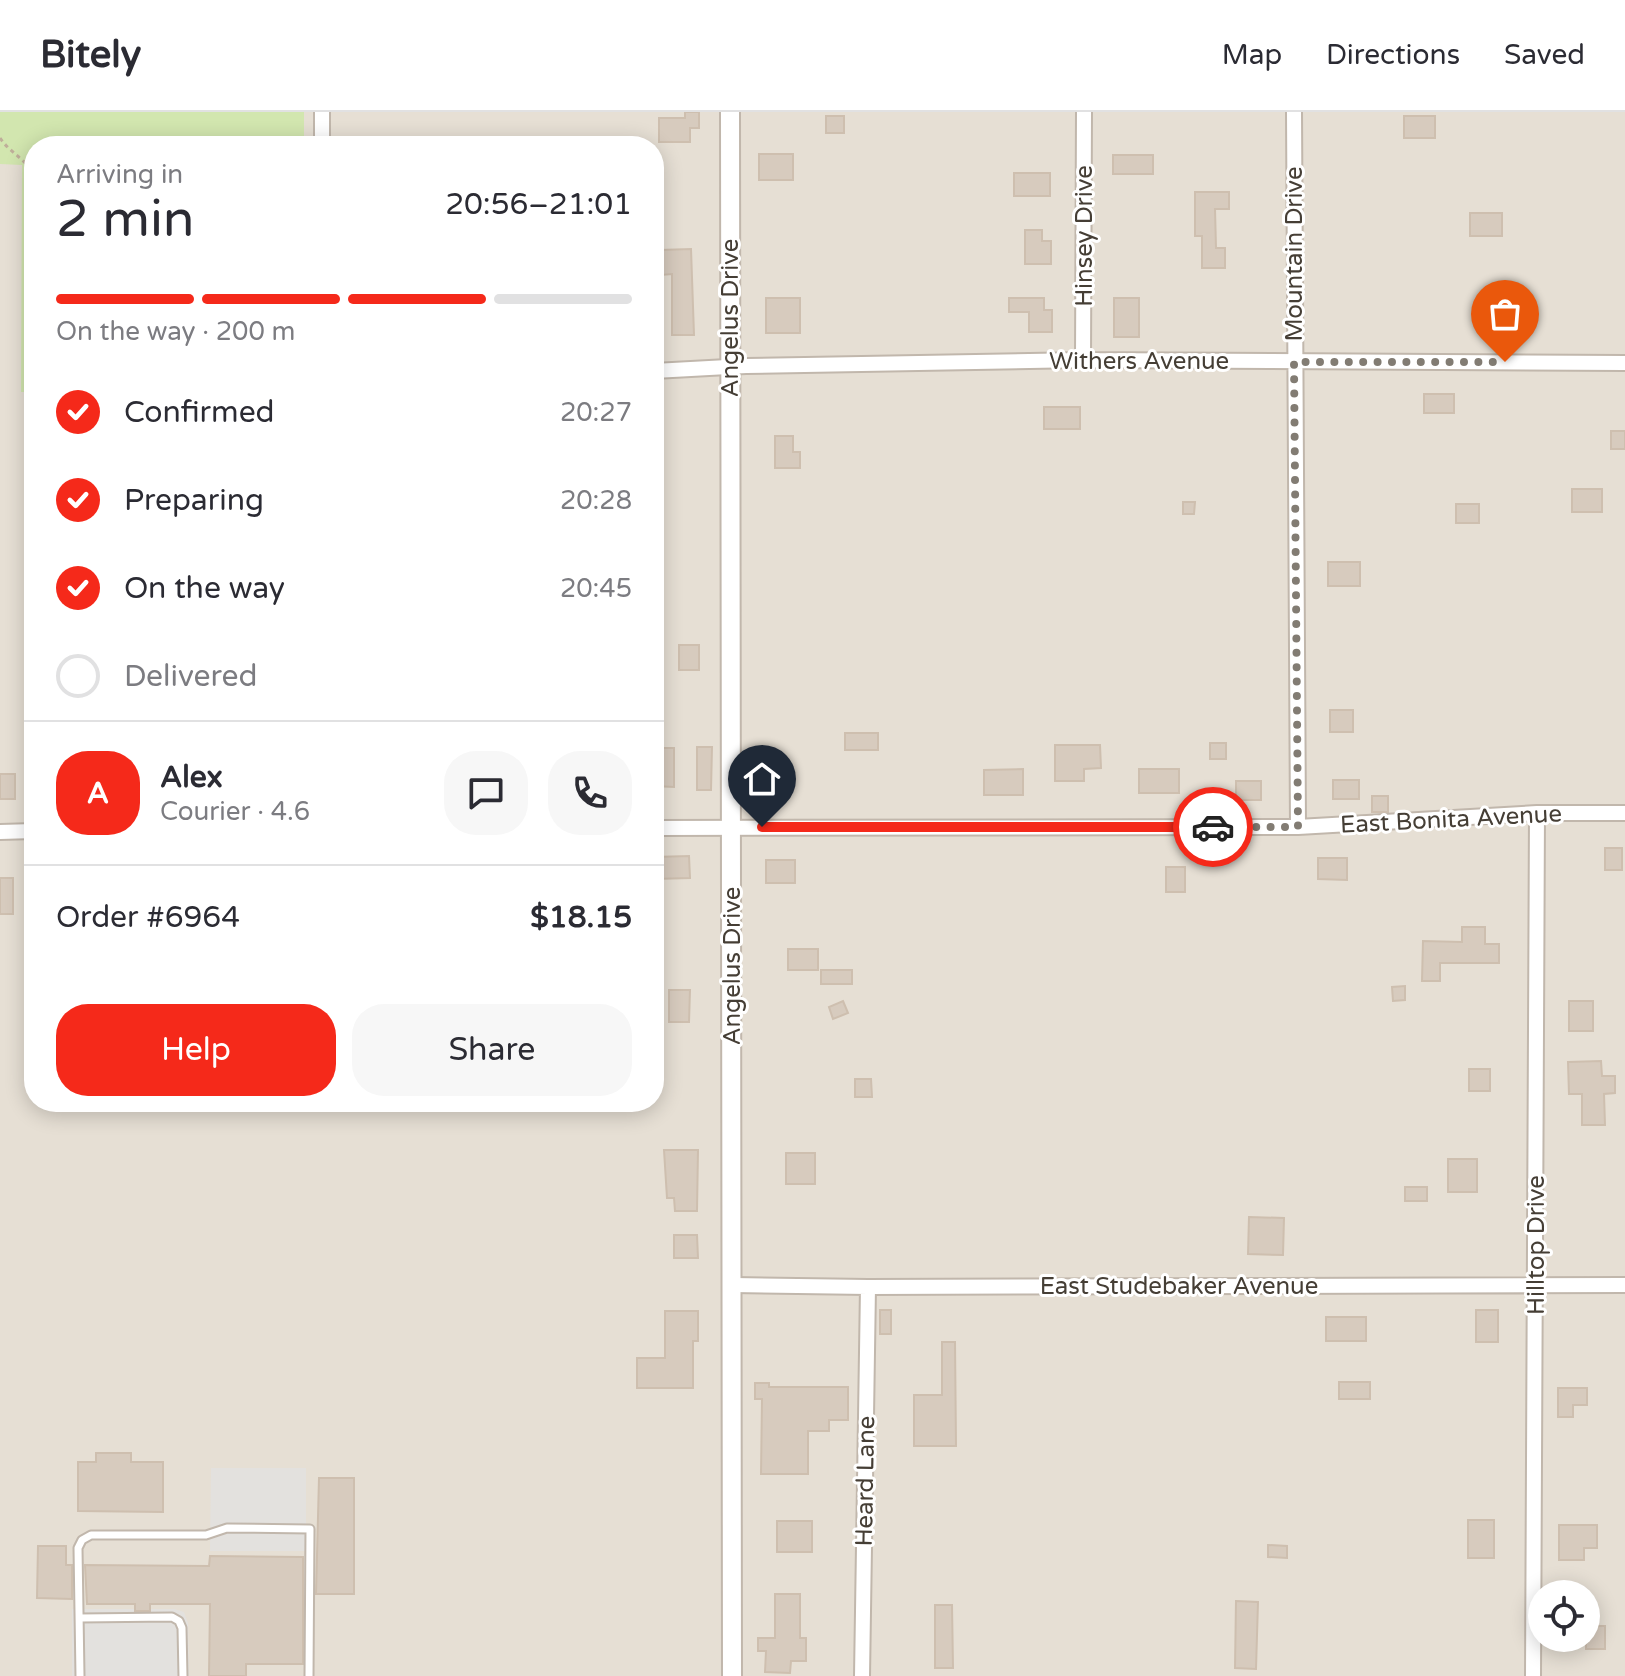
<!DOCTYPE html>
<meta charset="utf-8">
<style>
:root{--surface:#fff;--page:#f7f7f7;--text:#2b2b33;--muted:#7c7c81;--line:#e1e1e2;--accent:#f5291a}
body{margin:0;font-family:"Varela Round",sans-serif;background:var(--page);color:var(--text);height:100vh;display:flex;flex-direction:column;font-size:30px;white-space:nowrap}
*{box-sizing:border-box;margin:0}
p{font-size:26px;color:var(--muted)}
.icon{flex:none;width:44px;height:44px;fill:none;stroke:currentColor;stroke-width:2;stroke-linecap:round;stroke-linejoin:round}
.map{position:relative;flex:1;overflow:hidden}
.side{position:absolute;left:24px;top:24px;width:640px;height:976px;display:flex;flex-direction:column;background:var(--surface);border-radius:32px;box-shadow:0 4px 20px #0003}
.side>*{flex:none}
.fabs{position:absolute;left:1528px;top:1468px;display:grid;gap:16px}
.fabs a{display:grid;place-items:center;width:72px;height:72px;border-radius:50%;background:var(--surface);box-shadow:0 4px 20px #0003;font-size:40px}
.pin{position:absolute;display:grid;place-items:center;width:68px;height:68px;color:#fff;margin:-82px -34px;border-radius:50% 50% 50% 0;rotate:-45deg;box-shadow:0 0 8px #0007}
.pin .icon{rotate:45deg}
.courier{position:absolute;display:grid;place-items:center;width:80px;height:80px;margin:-40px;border:6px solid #f5291a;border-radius:50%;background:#fff;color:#222;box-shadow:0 2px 10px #0007}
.summary em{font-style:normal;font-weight:600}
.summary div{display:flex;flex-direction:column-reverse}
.summary{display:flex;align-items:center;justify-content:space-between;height:136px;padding:0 32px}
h1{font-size:52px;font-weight:600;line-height:60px}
.bar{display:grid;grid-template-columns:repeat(4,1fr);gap:12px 8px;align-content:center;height:96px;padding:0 32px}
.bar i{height:10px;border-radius:6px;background:var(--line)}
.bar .current{background:var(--accent)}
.bar p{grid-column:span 4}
.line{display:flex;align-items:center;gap:20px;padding:0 32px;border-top:2px solid var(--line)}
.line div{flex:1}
.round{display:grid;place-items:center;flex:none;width:84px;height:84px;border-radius:32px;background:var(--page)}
ol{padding:0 32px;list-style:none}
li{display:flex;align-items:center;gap:24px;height:88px}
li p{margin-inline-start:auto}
li .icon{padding:8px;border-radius:50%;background:var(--accent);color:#fff;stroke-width:4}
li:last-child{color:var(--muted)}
li i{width:44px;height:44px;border:4px solid var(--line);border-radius:50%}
.action{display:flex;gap:16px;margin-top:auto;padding:16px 32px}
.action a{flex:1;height:92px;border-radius:32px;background:var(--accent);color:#fff;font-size:32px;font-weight:600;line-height:92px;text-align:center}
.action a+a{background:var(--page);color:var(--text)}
header{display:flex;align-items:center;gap:48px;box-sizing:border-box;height:112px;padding:0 40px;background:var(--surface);border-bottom:2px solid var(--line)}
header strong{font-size:38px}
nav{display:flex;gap:44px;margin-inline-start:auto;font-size:28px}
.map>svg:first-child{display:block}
.residential{fill:#e6dfd4;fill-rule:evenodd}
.green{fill:#d2e6af}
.parking{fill:#e3e1de}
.building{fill:#d7cbbe;stroke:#cebfaf;stroke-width:2}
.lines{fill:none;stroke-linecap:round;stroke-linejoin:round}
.service-casing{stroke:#c1b7ac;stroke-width:11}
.minor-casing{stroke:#c1b7ac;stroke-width:18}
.tertiary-casing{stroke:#c1b7ac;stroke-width:22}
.path{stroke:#bfaf9a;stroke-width:3;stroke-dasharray:4 4;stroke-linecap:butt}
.service{stroke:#fff;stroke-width:7}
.minor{stroke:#fff;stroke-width:14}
.tertiary{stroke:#fff;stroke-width:18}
.done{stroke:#827c73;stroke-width:8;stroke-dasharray:0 14.4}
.route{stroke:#f5291a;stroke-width:10}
.labels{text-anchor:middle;stroke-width:6;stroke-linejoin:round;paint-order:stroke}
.street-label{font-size:24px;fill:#453e35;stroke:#fff}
</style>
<header>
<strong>Bitely</strong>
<nav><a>Map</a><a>Directions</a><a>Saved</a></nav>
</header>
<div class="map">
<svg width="1625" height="1564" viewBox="0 0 1625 1564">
<rect width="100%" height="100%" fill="#f2eee6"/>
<path class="residential" d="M0 0H1625V1564H0ZM34 34H654V990H34ZM1542 1482H1586V1526H1542Z"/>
<path class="green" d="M0 0H304V34H34V280H21L22 53 0 52Z"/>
<path class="parking" d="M211 1356H306V1439H210Z
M72 1497H174L184 1500 188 1511 189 1564H72Z"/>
<path class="building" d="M685 0H699V16H690V30H659V6H685Z
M826 4H844V21H826Z
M1404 4H1435V26H1404Z
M759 42H793V68H759Z
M1113 43H1153V62H1113Z
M1014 61H1050V84H1014Z
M1195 80H1229V97H1215L1216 136H1225V156H1202V124H1195Z
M1470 101H1502V124H1470Z
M1025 118H1042V129H1051V152H1025Z
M691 137 694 223H672V162L661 163 660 138Z
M766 186H800V221H766Z
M1009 186H1044V198H1052V220H1029V200H1009Z
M1114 186H1139V225H1114Z
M1424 282H1454V301H1424Z
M1044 295H1080V317H1044Z
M1611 319H1625V337H1611Z
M775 324H793V340H800V356H775Z
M1572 377H1602V400H1572Z
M1183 390H1195L1194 402H1183Z
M1456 392H1479V411H1456Z
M1328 450H1360V474H1328Z
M679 533H699V558H679Z
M1330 598H1353V620H1330Z
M845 621H878V638H845Z
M1210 631H1226V647H1210Z
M1055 633H1100L1101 656 1084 657V669H1055Z
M697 635H712L711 678H697Z
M654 636H674V675L654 674Z
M1023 657V683H984V658Z
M1139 657H1179V681H1139Z
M0 662H15V687H0Z
M1333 668H1359V687H1333Z
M1236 669H1261V688H1236Z
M1372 684H1388V700H1372Z
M1605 736H1622V758H1605Z
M689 744 690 766 654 767V745Z
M1318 746H1347V768L1318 767Z
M766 748H795V771H766Z
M1166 755H1185V780H1166Z
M0 766H13V802H0Z
M1462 815H1485V832H1499V851H1440V869H1422L1423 829 1462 830Z
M788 837H818V858H788Z
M821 858H852V872H821Z
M1405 874V888L1393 889 1392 875Z
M669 878H690L689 910H669Z
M843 889 848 901 833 907 829 895Z
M1569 889H1593V919H1569Z
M1601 949 1602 964H1615V981L1604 982 1605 1013H1582V982H1569L1568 950Z
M1469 957H1490V979H1469Z
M855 967H871L872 985H855Z
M664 1038H698L697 1099H675L674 1086H667Z
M786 1041H815V1072H786Z
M1448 1047H1477V1080H1448Z
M1405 1075H1427V1089H1405Z
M1249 1105 1284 1106 1283 1143 1248 1142Z
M674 1123H697L698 1146H674Z
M880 1198H891V1222H880Z
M1476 1198H1498V1230H1476Z
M665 1199H698V1229H693V1276H637V1246H665Z
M1326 1205H1366V1229H1326Z
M942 1230H955L956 1334H914V1283H942Z
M1339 1270H1370V1287H1339Z
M755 1271H769V1275H848V1308H829V1319H808V1362H761L762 1287H755Z
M1558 1276H1587V1293H1573V1305H1558Z
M96 1341H131V1350H163V1400L78 1399V1350H96Z
M319 1366H354V1482H316Z
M1468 1408H1494V1446H1468Z
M777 1409H812V1440H777Z
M1559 1413H1597V1436H1584V1448H1559Z
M1268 1433 1287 1434V1446L1268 1445Z
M38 1434H66V1453H72V1487L37 1486Z
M210 1444 303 1445V1552H246V1564H209L210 1492H150V1499H135V1492H87L85 1453 209 1454Z
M775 1482H800V1526H806V1549H791L790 1561 765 1560 766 1539H758V1526H775Z
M1236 1489 1258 1490 1256 1557 1235 1556Z
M935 1493H952L953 1556H935Z
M1586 1514H1605V1537H1586Z"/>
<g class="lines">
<defs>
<path id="service" d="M80 1506 172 1505 179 1509 182 1516 183 1564
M80 1564 78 1436 82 1428 91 1423H206L227 1416 310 1417 309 1564"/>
<path id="minor" d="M322 0V34
M1294 0 1298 715
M1083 248 1084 0
M654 259 746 254 1083 248 1625 251
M654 716 1298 715 1537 701H1625
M0 720 34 719
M733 1173 868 1175 1625 1173
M862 1564 868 1175
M1533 1564 1537 701"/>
<path id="tertiary" d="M730 0 732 1564"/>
</defs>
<use href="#service" class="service-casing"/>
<use href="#minor" class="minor-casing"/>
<use href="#tertiary" class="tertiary-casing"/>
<path class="path" d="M0 26C10 41 26 47 34 63"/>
<use href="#service" class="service"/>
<use href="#minor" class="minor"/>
<use href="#tertiary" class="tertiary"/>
</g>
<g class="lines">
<path class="done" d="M1213 715H1298L1294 250H1505"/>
<path class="route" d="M762 715H1213"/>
</g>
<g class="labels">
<g class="street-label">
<text transform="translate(1084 124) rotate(-90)" y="8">Hinsey Drive</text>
<text transform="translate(1294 142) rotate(-90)" y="8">Mountain Drive</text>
<text transform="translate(730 206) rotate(-90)" y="8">Angelus Drive</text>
<text x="1139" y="257">Withers Avenue</text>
<text transform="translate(1451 707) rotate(-3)" y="8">East Bonita Avenue</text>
<text transform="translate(732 854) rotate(-90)" y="8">Angelus Drive</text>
<text transform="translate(1536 1133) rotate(-90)" y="8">Hilltop Drive</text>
<text x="1179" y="1182">East Studebaker Avenue</text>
<text transform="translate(865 1369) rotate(-89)" y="8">Heard Lane</text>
</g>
</g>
</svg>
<div class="fabs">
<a><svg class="icon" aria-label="locate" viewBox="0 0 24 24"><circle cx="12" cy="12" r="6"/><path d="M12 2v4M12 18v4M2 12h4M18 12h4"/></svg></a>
</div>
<div class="pin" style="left:1505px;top:250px;background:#ea580c"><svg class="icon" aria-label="bag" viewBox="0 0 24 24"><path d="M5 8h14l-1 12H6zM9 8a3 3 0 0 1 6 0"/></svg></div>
<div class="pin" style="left:762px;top:715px;background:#1f2937"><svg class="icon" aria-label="home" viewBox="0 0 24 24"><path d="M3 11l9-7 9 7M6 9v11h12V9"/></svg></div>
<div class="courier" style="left:1213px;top:715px"><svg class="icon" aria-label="car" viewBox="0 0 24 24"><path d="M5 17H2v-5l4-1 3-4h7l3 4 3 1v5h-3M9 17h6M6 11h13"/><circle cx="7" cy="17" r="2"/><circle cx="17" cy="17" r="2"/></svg></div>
<section class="side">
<div class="summary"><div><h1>2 min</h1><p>Arriving in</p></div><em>20:56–21:01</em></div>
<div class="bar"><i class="current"></i><i class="current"></i><i class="current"></i><i></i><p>On the way · 200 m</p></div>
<ol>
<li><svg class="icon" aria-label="check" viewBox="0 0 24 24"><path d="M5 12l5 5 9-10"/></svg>Confirmed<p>20:27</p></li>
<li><svg class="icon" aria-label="check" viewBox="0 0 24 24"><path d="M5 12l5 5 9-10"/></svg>Preparing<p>20:28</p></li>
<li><svg class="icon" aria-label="check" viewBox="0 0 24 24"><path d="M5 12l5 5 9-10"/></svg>On the way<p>20:45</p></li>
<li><i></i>Delivered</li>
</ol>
<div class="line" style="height:144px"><b class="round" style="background:var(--accent);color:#fff">A</b><div><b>Alex</b><p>Courier · 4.6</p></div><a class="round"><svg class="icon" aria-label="chat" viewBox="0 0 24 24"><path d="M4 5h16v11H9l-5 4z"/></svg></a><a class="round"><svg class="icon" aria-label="phone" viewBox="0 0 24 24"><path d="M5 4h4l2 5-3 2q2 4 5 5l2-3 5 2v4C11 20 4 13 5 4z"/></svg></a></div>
<div class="line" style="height:104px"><div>Order #6964</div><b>$18.15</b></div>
<div class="action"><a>Help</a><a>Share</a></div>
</section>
</div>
